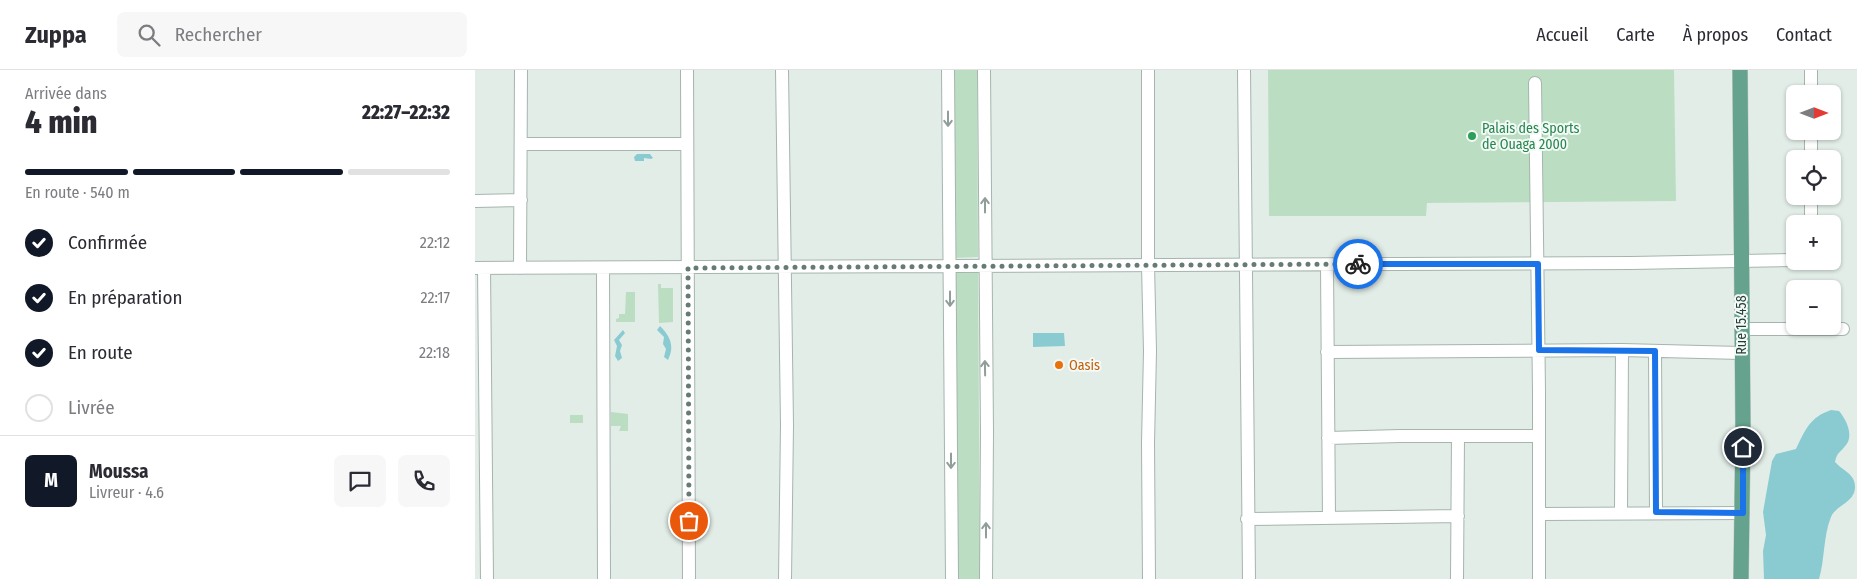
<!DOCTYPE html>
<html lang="fr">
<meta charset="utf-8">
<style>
:root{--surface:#fff;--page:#f7f7f7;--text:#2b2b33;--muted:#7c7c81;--line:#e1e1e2;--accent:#111827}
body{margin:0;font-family:"Fira Sans Condensed",sans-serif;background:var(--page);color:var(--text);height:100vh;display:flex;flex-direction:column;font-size:19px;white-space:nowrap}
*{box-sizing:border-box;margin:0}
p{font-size:16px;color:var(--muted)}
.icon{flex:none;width:28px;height:28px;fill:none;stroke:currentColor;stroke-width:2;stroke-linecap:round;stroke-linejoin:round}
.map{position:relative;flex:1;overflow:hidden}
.drawer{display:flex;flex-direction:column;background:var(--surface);width:475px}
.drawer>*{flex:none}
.needle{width:32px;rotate:90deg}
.tools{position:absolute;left:1311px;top:15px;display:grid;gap:10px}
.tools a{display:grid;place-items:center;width:55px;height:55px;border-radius:8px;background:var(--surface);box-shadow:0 1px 4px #0004;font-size:25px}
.pin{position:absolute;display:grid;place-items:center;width:42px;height:42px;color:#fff;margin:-21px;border:2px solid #fff;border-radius:50%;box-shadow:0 1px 5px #0007}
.courier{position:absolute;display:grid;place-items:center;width:50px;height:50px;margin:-25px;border:4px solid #1a73e8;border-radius:50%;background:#fff;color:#222;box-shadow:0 1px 6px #0007}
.headline em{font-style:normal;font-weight:800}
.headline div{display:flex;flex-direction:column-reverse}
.headline{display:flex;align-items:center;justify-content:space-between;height:85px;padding:0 25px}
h1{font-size:32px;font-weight:800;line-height:38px}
.bar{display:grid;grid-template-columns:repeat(4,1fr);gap:8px 5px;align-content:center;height:60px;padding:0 25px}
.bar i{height:6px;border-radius:4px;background:var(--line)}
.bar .on{background:var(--accent)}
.bar p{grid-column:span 4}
.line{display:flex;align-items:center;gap:12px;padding:0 25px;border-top:1px solid var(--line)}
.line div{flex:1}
.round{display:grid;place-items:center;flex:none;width:52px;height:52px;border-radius:8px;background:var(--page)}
ol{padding:0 25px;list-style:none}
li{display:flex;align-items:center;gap:15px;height:55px}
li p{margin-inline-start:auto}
li .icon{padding:5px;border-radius:50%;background:var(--accent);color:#fff;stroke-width:4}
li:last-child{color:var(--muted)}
li i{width:28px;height:28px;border:2px solid var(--line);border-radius:50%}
header{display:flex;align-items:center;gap:30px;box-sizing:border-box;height:70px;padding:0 25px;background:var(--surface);border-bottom:1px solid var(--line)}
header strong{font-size:24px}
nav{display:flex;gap:28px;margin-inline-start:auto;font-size:18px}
.search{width:350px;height:45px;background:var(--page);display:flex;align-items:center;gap:12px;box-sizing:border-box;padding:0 18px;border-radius:8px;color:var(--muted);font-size:19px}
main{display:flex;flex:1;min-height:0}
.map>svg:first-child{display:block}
.green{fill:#bbdec2}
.water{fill:#8acbd2}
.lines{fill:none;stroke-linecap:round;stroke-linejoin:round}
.minor-casing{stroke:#a5b5ae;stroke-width:14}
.major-casing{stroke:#c1c9c6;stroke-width:16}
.minor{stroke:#fff;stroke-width:12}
.major{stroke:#66a38f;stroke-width:15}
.oneway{stroke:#909e9a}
.done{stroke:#657b73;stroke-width:5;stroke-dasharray:0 9}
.route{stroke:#1a73e8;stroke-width:6}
.leisure-dot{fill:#2e9e5b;stroke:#f3f9f6;stroke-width:2}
.food-dot{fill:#e8710a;stroke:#f3f9f6;stroke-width:2}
.labels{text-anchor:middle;stroke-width:4;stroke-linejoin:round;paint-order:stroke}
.leisure-label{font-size:14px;fill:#27864d;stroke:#f3f9f6;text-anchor:start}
.street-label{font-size:14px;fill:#223e35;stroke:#f3f9f6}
.food-label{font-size:14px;fill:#c56008;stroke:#f3f9f6;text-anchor:start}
</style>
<header>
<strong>Zuppa</strong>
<div class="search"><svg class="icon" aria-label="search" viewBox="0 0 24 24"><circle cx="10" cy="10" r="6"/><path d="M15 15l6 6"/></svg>Rechercher</div>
<nav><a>Accueil</a><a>Carte</a><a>À propos</a><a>Contact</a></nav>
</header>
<main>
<section class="drawer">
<div class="headline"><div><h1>4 min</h1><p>Arrivée dans</p></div><em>22:27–22:32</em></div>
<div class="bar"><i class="on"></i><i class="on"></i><i class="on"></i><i></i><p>En route · 540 m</p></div>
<ol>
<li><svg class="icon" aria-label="check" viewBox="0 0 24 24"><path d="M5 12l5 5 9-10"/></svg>Confirmée<p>22:12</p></li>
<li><svg class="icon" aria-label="check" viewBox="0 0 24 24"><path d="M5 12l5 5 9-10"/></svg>En préparation<p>22:17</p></li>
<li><svg class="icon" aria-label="check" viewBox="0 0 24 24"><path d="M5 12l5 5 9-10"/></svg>En route<p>22:18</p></li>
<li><i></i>Livrée</li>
</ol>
<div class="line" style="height:90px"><b class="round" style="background:var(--accent);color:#fff">M</b><div><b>Moussa</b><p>Livreur · 4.6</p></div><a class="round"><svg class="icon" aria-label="chat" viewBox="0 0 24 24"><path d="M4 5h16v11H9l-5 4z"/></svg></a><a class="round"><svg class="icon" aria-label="phone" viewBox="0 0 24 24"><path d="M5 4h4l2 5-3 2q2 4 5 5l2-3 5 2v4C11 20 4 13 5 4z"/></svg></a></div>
</section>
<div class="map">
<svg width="1382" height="509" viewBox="0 0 1382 509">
<rect width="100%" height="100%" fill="#e2ede7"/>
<path class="green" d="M477 0H502L503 187 478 188Z
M793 0H1199L1201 131 952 133 951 146H794Z
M476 201H503L505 509H479Z
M183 214H186V218H198V252L184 253Z
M151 222H160V252H141V249L144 248V244H150Z
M136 342 153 344V361H144L146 356H136Z
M95 345H108V353H95Z"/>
<path class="water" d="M162 84H175L178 88 176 89 169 88V91H160L159 87Z
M185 256C195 266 200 276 193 290L189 287 191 279 188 274 189 267 182 260Z
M148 260 150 263 144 270 147 275 145 281 147 288 143 291 140 286 142 276 139 270Z
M558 263H589L590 276 558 277Z
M1356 340 1364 341C1371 349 1379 365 1371 375 1365 383 1362 382 1360 392 1368 401 1381 404 1380 418 1379 433 1361 435 1356 447 1348 467 1350 489 1344 509H1289L1288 481 1291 465 1288 442 1297 391 1301 384 1321 379C1330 360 1335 347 1356 340Z"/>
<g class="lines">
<defs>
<path id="minor" d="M212 0 214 509
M307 0 312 355 310 509
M473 0 477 509
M509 0 512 362 511 509
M673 0V195L675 281 673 373 674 509
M769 0 774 509
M1060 13 1064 321V509
M1336 24V0
M46 74H212
M1336 89V61
M0 131 46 130
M1336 154V126
M852 195 854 448
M0 198 1156 193 1320 190
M9 198 12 509
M45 198 46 0
M128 199 129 509
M1266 259H1368
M1180 281 1181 442
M852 282 1147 280 1266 283
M853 368 925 366H1064
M1146 442 1147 280
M1064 444 1268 443
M772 449 983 446
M982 509 983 366"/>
<path id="major" d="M1265 0 1268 361 1266 509"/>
</defs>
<use href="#minor" class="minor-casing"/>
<use href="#major" class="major-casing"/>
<use href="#minor" class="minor"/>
<use href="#major" class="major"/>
</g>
<defs><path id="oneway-shaft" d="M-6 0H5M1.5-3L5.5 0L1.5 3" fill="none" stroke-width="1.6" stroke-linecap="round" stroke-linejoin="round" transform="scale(1.25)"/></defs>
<g class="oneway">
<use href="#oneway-shaft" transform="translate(473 49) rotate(90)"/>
<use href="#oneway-shaft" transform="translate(510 135) rotate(-90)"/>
<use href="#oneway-shaft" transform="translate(475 229) rotate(90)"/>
<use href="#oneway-shaft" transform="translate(510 298) rotate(-91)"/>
<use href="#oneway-shaft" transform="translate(476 391) rotate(90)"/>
<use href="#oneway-shaft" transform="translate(511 460) rotate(-90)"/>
</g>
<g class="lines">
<path class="done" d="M214 451 213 198 883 194"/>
<path class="route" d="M883 194H1063L1064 280 1180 281 1181 442 1268 443V377"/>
</g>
<circle class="leisure-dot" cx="997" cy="66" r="5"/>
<circle class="food-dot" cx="584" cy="295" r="5"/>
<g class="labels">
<g class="leisure-label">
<text x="1007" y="63">Palais des Sports<tspan x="1007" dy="16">de Ouaga 2000</tspan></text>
</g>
<g class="street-label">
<text transform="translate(1266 255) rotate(-90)" y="5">Rue 15.458</text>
</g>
<g class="food-label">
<text x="594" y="300">Oasis</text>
</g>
</g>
</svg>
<div class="tools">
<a><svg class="needle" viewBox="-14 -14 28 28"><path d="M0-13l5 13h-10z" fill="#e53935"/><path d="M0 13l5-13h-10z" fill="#7c7c81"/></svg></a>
<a><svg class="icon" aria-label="locate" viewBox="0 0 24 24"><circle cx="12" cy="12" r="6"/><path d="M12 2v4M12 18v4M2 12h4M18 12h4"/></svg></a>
<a>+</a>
<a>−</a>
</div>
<div class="pin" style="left:214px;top:451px;background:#ea580c"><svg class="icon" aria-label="bag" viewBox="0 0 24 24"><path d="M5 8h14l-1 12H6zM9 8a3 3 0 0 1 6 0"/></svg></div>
<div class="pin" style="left:1268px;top:377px;background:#1f2937"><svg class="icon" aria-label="home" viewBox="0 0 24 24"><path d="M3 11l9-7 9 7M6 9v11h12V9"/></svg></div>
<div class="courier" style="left:883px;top:194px"><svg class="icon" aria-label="bike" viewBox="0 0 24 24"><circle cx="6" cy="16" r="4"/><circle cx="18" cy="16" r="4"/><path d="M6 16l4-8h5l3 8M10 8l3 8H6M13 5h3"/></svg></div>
</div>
</main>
